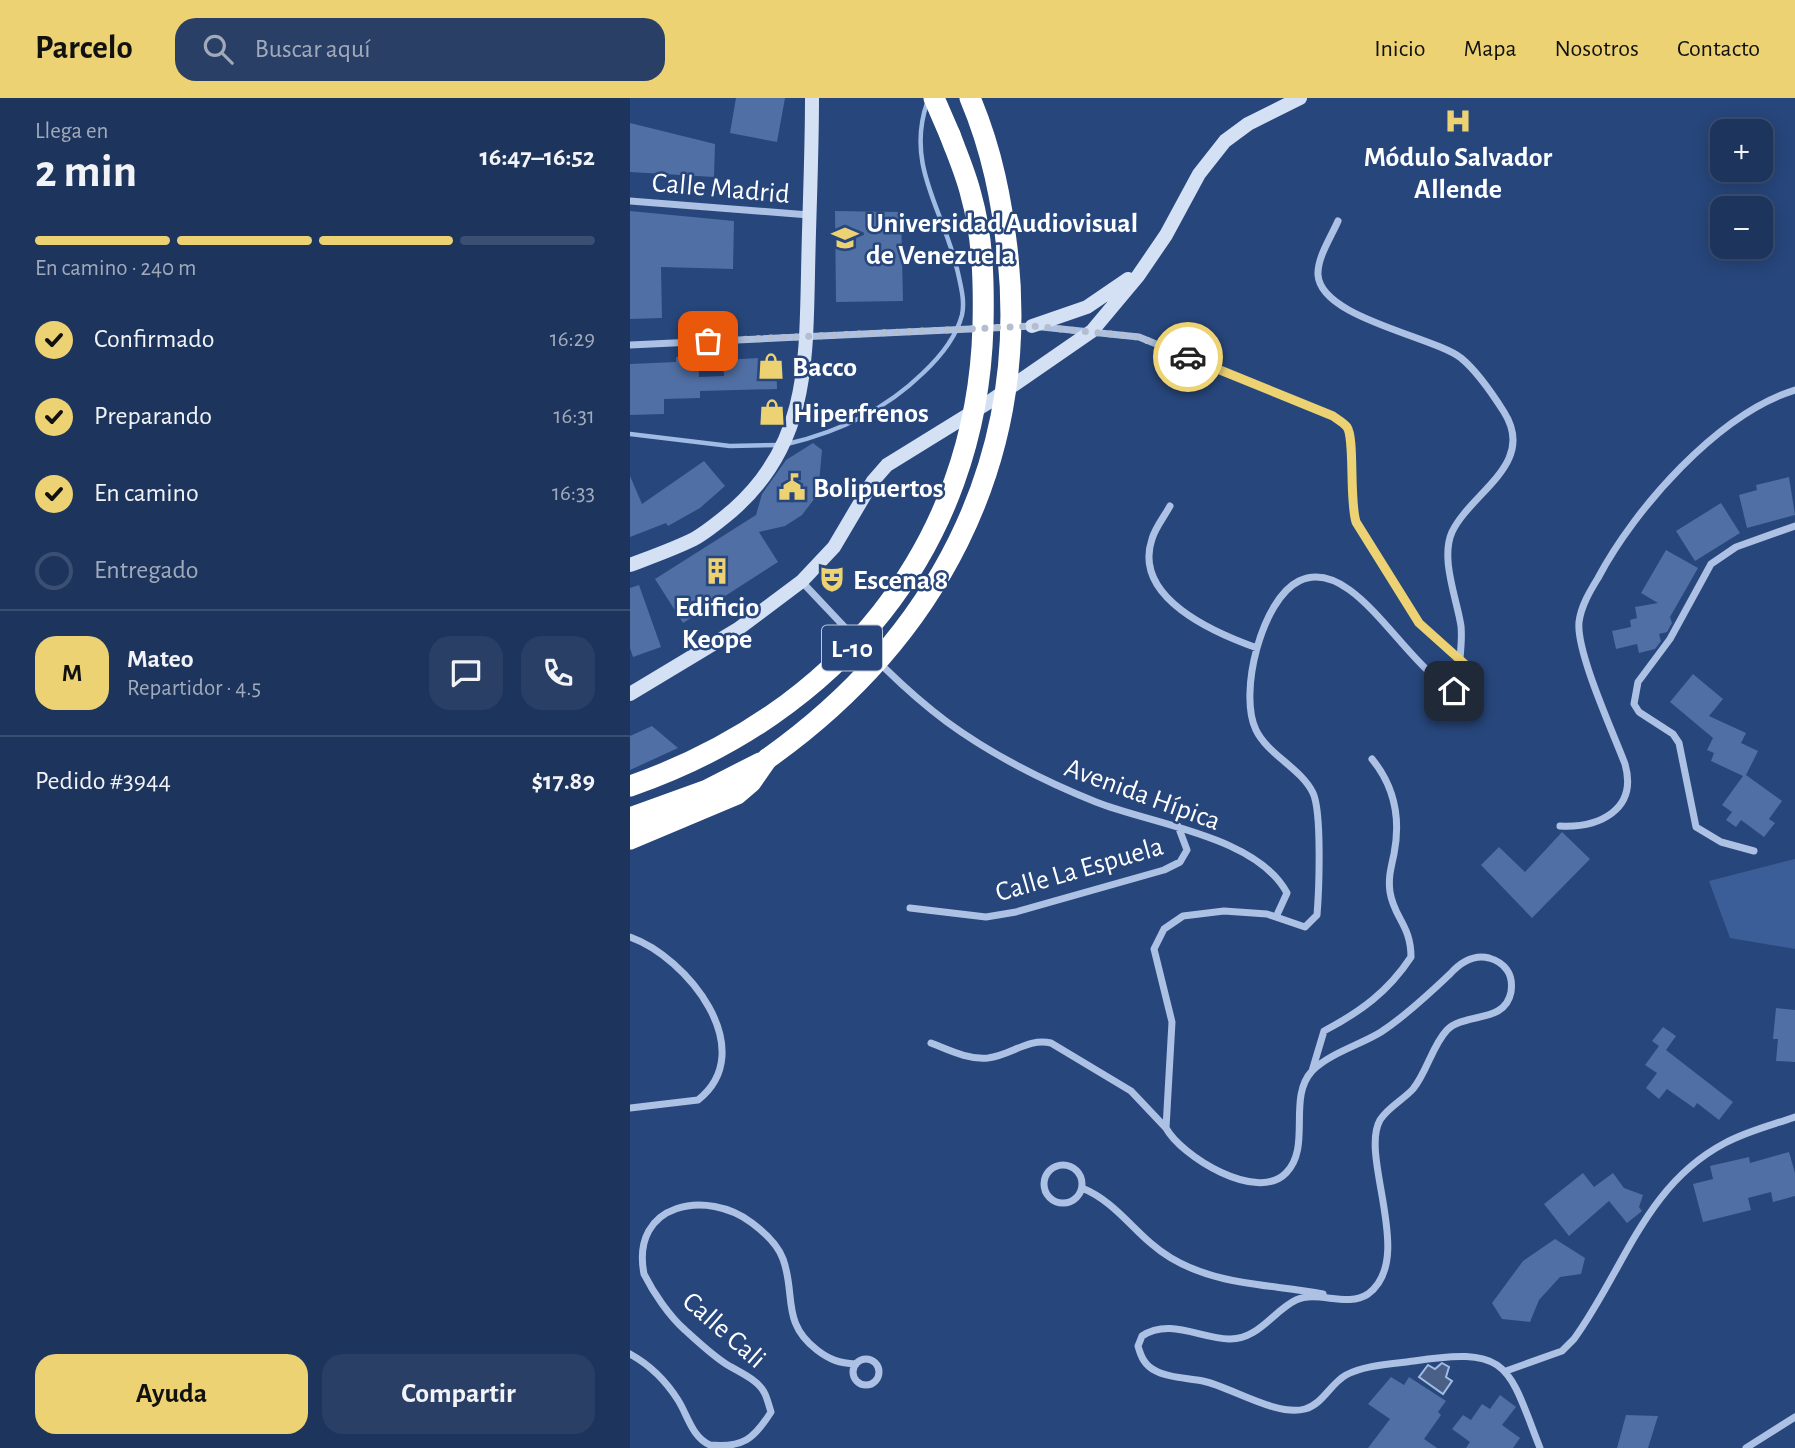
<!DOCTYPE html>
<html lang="es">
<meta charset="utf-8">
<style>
:root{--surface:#1d345c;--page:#2a3f65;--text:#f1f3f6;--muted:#a0aabb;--line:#3b4f72;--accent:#ecd272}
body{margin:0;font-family:"Alegreya Sans",sans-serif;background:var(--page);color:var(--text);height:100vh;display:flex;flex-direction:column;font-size:26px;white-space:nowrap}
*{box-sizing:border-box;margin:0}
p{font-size:23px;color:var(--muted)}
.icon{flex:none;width:38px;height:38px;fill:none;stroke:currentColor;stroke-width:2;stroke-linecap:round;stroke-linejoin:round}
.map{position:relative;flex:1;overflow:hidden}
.side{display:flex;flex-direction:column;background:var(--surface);width:630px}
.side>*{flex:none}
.controls{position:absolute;left:1080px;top:21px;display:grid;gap:14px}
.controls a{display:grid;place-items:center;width:63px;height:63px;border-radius:14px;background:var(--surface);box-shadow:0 4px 18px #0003,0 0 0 2px var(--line);font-size:35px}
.pin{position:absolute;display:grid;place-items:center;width:60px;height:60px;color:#fff;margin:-30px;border-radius:14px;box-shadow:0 4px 10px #0006}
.courier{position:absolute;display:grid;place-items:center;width:70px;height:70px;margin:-35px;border:5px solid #ecd272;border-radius:50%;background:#fff;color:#222;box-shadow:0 2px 9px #0007}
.summary em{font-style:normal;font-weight:700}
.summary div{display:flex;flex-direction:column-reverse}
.summary{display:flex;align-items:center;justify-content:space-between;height:119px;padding:0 35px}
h1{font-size:46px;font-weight:700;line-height:52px}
.bar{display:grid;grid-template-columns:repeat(4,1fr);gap:10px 7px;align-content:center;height:84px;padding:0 35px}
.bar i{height:9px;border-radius:5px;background:var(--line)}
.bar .active{background:var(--accent)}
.bar p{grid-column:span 4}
.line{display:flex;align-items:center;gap:18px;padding:0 35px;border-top:2px solid var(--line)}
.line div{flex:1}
.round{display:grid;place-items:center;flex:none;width:74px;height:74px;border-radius:21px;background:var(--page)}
ol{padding:0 35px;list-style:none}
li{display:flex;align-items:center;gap:21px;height:77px}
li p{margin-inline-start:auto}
li .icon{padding:7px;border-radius:50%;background:var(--accent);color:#111;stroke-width:4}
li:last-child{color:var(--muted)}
li i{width:38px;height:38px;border:4px solid var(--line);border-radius:50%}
.cta{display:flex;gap:14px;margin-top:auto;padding:14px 35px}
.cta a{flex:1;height:80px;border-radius:21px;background:var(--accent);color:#111;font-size:28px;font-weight:700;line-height:80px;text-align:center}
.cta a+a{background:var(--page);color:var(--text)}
header{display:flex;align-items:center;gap:42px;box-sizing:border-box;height:98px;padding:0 35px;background:var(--accent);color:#111}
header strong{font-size:33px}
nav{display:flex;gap:38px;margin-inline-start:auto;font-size:24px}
.search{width:490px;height:63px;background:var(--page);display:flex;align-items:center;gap:18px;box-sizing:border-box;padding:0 24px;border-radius:21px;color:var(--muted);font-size:26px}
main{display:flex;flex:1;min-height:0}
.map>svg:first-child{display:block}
.green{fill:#3b5e98}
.water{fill:#4a6087;stroke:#a0bbe4;stroke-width:2}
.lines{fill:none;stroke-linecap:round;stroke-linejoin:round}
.stream{stroke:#a0bbe4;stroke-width:4.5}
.building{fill:#506fa4}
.street{stroke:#acc1e4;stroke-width:7}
.secondary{stroke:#d4e0f4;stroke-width:14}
.highway{stroke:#fff;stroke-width:21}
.highway-bridge{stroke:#fff;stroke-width:21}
.done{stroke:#b3bed1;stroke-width:7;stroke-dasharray:0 12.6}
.route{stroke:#ecd272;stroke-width:9}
.labels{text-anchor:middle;stroke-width:5;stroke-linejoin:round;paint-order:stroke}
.shield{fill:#27467b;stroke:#bec8d7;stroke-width:2}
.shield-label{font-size:26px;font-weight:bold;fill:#fff}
.poi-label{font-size:28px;font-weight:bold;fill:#fff;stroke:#27467b;text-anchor:start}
.street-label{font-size:28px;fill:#fff;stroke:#27467b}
</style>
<header>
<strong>Parcelo</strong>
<div class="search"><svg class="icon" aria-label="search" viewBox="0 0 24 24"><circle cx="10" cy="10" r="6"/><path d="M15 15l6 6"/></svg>Buscar aquí</div>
<nav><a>Inicio</a><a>Mapa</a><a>Nosotros</a><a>Contacto</a></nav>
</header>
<main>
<section class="side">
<div class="summary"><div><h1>2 min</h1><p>Llega en</p></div><em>16:47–16:52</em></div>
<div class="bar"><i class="active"></i><i class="active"></i><i class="active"></i><i></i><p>En camino · 240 m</p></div>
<ol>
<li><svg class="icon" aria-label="check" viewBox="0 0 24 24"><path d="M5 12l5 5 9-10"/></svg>Confirmado<p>16:29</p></li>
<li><svg class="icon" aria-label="check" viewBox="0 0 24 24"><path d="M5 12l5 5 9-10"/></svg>Preparando<p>16:31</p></li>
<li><svg class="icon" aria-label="check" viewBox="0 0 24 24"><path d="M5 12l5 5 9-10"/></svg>En camino<p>16:33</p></li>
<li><i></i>Entregado</li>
</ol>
<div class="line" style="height:126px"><b class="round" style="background:var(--accent);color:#111">M</b><div><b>Mateo</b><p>Repartidor · 4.5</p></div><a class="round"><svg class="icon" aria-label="chat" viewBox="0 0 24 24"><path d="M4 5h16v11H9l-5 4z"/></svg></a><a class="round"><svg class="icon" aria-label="phone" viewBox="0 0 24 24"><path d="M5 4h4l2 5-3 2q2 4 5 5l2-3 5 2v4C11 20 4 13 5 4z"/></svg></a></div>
<div class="line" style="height:91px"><div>Pedido #3944</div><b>$17.89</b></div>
<div class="cta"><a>Ayuda</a><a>Compartir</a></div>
</section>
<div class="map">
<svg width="1165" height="1350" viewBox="0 0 1165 1350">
<rect width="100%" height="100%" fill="#27467b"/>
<path class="green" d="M1165 761V851L1100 840 1079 783Z"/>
<path class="water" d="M812 1265 819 1269 816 1279 822 1283 813 1296 789 1279 798 1267 805 1271Z"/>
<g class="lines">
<path class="stream" d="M0 336 100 348 149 347
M157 346C209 334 255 312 293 275 310 259 326 240 332 217 335 203 331 189 328 175 315 114 275 69 297 5"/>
</g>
<path class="building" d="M106 0H155L147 44 100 35Z
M0 25 85 46 84 79 0 74Z
M0 113 104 123 103 171 31 169 32 220 0 221Z
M205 113 271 114 273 203 206 204Z
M68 258 69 279 94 278 93 262 146 259 147 291 70 293V300L34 301V316L0 317V266L46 264V259Z
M183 345 192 352 188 396 172 417 155 428 129 434 148 464 53 525 25 481 126 417 132 396 156 362Z
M74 363 95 388 70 410 38 428 36 425 0 439V378L12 406Z
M1159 379 1165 417 1117 430 1109 397 1127 392 1126 387Z
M1091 405 1110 435 1065 463 1046 433Z
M1036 452 1068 470 1040 519 1042 525 1037 534 1029 536 1031 543 1025 551 1009 555 1007 546 986 551 982 533 1001 529 1000 522 1007 520 1005 509 1028 505 1011 495Z
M9 487 31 549 3 559 0 550V490Z
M1063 576 1093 601 1079 618 1116 635 1111 645 1128 653 1116 677 1152 703 1139 721 1145 725 1134 739 1111 722 1106 729 1096 722 1102 714 1092 707 1113 678 1081 663 1084 655 1077 652 1083 640 1040 604Z
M22 628 48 650 0 672V638Z
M932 734 960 761 902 820 851 767 869 749 895 774Z
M1146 910 1165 912V964L1146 963 1148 941H1143Z
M1033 929 1046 938 1036 952 1103 1004 1089 1022 1067 1005 1064 1010 1037 991 1029 1001 1016 990 1027 975 1015 967 1029 948 1022 943Z
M1159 1054 1165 1075V1098L1143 1104 1141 1094 1118 1100 1121 1112 1073 1124 1063 1086 1083 1081 1080 1068 1119 1059 1120 1065Z
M953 1075 964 1089 983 1075 994 1090 1013 1097 1009 1109 1012 1113 997 1125 979 1103 939 1138 914 1106Z
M925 1141 955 1160 951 1176 930 1179 909 1202 900 1224 872 1221 862 1205 893 1163Z
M761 1279 774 1287 779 1279 816 1303 808 1314 811 1317 794 1341 807 1350H738L760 1321 738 1306Z
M870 1297 886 1309 872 1327 890 1340 883 1350H836L840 1344 822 1331 833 1317 841 1322 852 1306 860 1311Z
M996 1317 1028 1318 1018 1350H987Z"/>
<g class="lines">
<path class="street" d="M0 103 179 117
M708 123C701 139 687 160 688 177 691 220 802 238 831 260 848 274 862 295 874 314 907 366 841 394 822 434 810 461 827 501 831 528 832 538 831 550 830 560
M0 247 402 228 509 239 703 318C707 321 714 325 717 329 725 340 719 401 726 424L789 525 847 577 843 593C791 607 732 452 669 483 632 501 608 595 626 632 638 657 671 670 683 695 692 714 689 793 687 817L675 829 637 816 594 813 553 818 534 831 524 851 542 924 536 1030C551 1058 627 1105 656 1075 682 1049 657 1000 682 973 700 955 730 947 751 934 774 919 800 895 820 876 830 865 843 856 859 860 866 862 873 866 877 872 882 879 882 887 881 894 875 926 835 914 817 932 802 948 797 974 783 991 773 1002 758 1009 750 1022 729 1059 786 1161 738 1196 717 1210 688 1192 666 1202 643 1213 628 1242 599 1241 570 1240 539 1220 512 1238L508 1248C511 1259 515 1268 526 1273 538 1280 559 1280 573 1283 601 1289 647 1319 675 1311 693 1306 700 1286 716 1277 735 1267 762 1266 784 1263 880 1248 878 1268 910 1350
M540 408C534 419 525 430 522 441 502 500 585 535 627 550
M172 484C218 532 263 584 317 624 362 657 414 683 466 704 521 726 627 738 657 795L646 819
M930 728C969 730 1008 712 995 666 983 634 946 554 949 524 951 508 960 493 968 480 1005 410 1088 316 1165 292
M1124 753 1091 744 1066 729 1049 645 1043 636 1009 614 1004 606 1008 584 1040 541 1081 466 1106 449 1165 428
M280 810 356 819 386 814 534 772 550 764 557 752 548 728
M0 839C57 859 131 952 68 1002L0 1010
M301 945C319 952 338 962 358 960 382 957 397 940 421 945L501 993 536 1030
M682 973 694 933C730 914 758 894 781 859 781 827 764 820 760 794 758 780 761 770 764 756 771 720 765 689 742 661
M414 1086a19 19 0 1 1 38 0a19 19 0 1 1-38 0Z
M452 1090C489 1105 507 1140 541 1160 588 1188 641 1186 693 1196
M0 1256C20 1267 36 1283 48 1302 58 1318 62 1339 80 1347 113 1350 124 1341 141 1314 139 1308 137 1299 134 1294 127 1281 107 1273 96 1266 82 1257 67 1243 55 1232 39 1218 23 1194 14 1176 0 1104 78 1091 122 1125 134 1134 148 1147 153 1161 166 1196 151 1225 187 1252 200 1262 209 1265 226 1266
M223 1274a13 13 0 1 1 26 0a13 13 0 1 1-26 0Z
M876 1273 932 1253 944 1241C994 1172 1015 1087 1095 1045 1117 1033 1142 1027 1165 1019
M1116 1350 1165 1319"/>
<path class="secondary" d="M402 228 457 209 498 181
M0 467C21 459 44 451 64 441 78 433 91 422 103 412 177 347 176 267 178 176 179 118 182 59 182 0
M0 596 108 531 172 483 204 449 243 383 257 367 359 304 462 233 508 178 536 137 569 76 595 43 618 26 670 0"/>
<path class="highway" d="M304 0 320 37
M0 720 77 692 130 665
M0 741 107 696 121 684 137 661"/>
<path class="highway-bridge" d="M137 661C305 542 399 367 378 159 372 103 362 52 340 0
M0 688C206 617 347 450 353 228 354 185 353 139 341 97 336 76 327 56 320 37"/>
</g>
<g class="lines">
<path class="done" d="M78 243 402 228 509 239 558 259"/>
<path class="route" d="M558 259 703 318C707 321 714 325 717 329 725 340 719 401 726 424L789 525 847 577 843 593H824"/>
</g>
<defs>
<symbol id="hospital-bare" viewBox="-9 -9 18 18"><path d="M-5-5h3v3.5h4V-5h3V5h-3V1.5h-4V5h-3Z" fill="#ecd272" stroke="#27467b" stroke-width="2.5" paint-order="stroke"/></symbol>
<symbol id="university-bare" viewBox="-9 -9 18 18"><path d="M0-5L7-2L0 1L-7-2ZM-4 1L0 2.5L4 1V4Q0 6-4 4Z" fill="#ecd272" stroke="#27467b" stroke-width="2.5" paint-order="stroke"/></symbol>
<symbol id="shop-bare" viewBox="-9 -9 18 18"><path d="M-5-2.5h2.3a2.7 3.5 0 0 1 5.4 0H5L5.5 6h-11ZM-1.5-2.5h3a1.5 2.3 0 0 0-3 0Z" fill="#ecd272" stroke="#27467b" stroke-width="2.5" paint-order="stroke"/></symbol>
<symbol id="civic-bare" viewBox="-9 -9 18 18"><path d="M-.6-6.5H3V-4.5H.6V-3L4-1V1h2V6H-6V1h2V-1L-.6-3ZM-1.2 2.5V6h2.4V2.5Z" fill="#ecd272" stroke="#27467b" stroke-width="2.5" paint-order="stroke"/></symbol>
<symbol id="building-bare" viewBox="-9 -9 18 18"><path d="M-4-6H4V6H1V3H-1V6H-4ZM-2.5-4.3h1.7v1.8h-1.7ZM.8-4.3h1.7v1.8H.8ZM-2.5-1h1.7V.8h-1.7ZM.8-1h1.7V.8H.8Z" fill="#ecd272" stroke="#27467b" stroke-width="2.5" paint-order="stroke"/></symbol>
<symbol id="theatre-bare" viewBox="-9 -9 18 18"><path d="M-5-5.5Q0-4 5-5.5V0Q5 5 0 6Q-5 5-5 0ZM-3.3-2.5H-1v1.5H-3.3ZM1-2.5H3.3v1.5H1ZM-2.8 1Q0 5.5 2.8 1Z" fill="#ecd272" stroke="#27467b" stroke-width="2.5" paint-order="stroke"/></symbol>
</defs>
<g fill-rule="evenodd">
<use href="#hospital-bare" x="809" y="4" width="38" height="38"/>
<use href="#university-bare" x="196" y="121" width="38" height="38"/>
<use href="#shop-bare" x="122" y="249" width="38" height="38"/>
<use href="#shop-bare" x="123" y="295" width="38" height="38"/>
<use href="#civic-bare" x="143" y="370" width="38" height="38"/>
<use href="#building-bare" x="68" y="454" width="38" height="38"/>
<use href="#theatre-bare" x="183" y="462" width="38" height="38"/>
</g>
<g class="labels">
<rect class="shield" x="192" y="527.5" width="60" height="45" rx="5"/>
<g class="shield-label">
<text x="222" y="559">L-10</text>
</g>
<g class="poi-label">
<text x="828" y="68" text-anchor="middle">Módulo Salvador<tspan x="828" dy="32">Allende</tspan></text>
<text x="236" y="134">Universidad Audiovisual<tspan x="236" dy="32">de Venezuela</tspan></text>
<text x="162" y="278">Bacco</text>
<text x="163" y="324">Hiperfrenos</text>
<text x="183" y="399">Bolipuertos</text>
<text x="223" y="491">Escena 8</text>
<text x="87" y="518" text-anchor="middle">Edificio<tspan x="87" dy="32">Keope</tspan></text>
</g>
<g class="street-label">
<text transform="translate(91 89) rotate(5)" y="10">Calle Madrid</text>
<text transform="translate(513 695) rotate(20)" y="10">Avenida Hípica</text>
<text transform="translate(449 770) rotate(-16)" y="10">Calle La Espuela</text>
<text transform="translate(95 1231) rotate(41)" y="10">Calle Cali</text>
</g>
</g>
</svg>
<div class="controls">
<a>+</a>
<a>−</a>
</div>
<div class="pin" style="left:78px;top:243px;background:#ea580c"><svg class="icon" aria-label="bag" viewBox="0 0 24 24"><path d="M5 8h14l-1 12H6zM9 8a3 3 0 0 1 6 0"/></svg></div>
<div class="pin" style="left:824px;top:593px;background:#1f2937"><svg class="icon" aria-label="home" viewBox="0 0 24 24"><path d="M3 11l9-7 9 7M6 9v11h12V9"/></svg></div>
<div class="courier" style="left:558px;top:259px"><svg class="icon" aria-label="car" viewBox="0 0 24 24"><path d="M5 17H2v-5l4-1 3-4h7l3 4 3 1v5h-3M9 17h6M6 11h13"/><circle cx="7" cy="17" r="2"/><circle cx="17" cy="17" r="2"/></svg></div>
</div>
</main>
